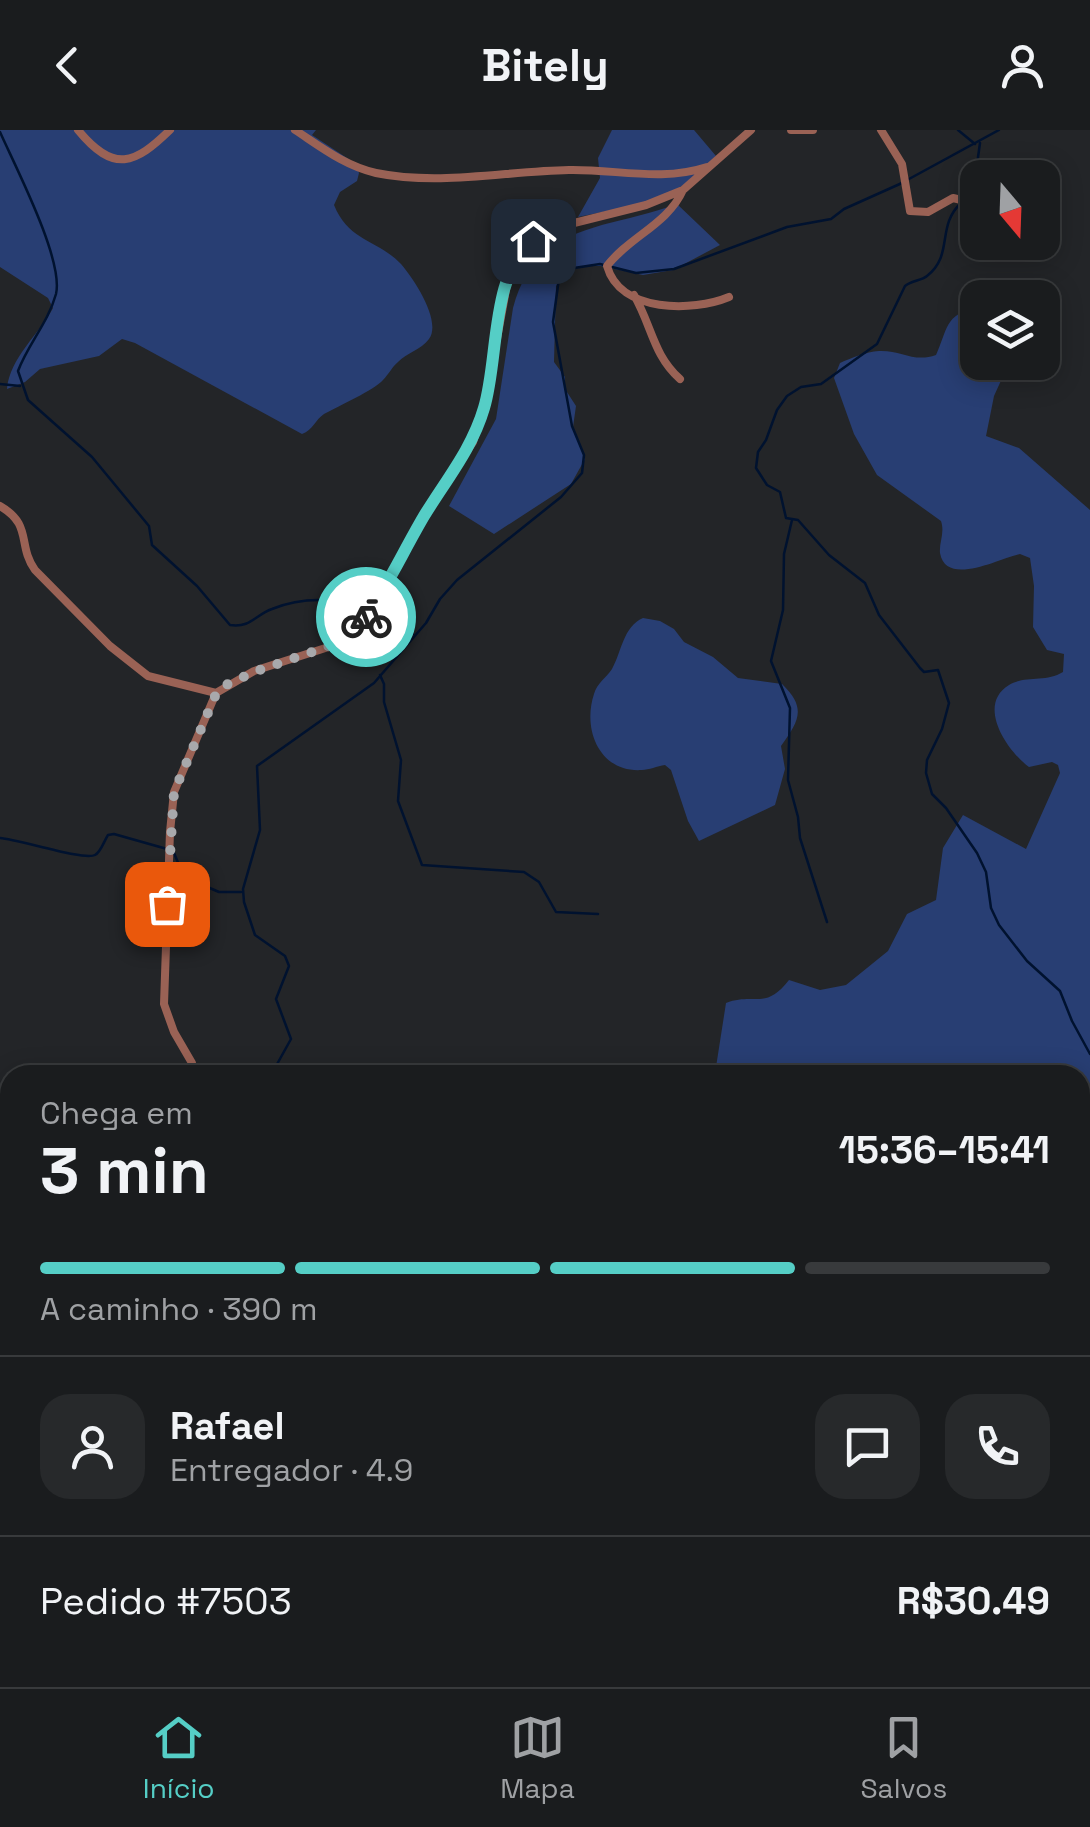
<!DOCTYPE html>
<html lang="pt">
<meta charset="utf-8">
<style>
:root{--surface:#1a1c1e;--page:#27292b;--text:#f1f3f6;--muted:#9fa1a4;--line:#383a3c;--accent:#55cec6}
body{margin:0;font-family:"Space Grotesk",sans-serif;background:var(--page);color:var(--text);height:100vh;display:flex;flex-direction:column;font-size:38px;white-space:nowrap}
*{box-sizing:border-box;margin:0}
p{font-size:32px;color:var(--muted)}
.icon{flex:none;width:55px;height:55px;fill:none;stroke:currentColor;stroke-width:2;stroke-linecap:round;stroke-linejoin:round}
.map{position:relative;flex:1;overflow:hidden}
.drawer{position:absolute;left:0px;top:935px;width:1090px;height:622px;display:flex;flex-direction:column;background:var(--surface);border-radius:30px 30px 0 0;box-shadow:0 5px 25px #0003,0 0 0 2px var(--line)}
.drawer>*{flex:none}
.needle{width:65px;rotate:161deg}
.fabs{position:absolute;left:960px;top:30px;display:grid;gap:20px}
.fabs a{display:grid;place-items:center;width:100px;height:100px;border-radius:20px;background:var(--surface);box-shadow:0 5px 25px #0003,0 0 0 2px var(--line);font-size:50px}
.pin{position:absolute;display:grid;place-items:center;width:85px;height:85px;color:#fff;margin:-42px;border-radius:20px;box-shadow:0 5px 15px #0006}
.courier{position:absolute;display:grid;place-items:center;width:100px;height:100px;margin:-50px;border:8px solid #55cec6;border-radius:50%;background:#fff;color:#222;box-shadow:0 2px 12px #0007}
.overview em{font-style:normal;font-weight:600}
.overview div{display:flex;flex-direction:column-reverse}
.overview{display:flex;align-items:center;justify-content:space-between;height:170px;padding:0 40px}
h1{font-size:65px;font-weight:600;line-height:75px}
.bar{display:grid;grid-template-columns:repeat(4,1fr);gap:15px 10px;align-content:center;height:120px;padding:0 40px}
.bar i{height:12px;border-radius:8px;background:var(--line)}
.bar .on{background:var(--accent)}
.bar p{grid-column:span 4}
.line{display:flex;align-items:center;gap:25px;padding:0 40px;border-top:2px solid var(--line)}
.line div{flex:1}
.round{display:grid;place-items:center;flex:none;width:105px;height:105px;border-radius:30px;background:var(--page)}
header{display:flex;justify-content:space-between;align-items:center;height:130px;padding:0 40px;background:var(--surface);font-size:45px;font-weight:600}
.dock{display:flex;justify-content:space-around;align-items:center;height:140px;border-top:2px solid var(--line);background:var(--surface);font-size:28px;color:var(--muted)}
.dock a{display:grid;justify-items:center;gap:5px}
.dock .on{color:var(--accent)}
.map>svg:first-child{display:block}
.green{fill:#283e73}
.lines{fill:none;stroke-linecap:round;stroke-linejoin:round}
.stream{stroke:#00122f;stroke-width:2.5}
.minor{stroke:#9a6255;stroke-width:8}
.done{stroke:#a8a9ac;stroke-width:10;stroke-dasharray:0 18}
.route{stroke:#55cec6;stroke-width:12}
</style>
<header><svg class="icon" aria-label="back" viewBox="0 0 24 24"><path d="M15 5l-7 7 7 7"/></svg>Bitely<svg class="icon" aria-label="person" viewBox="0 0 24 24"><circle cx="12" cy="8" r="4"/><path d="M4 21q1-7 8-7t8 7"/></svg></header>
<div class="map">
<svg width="1090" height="1557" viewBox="0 0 1090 1557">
<rect width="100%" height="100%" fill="#232528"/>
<path class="green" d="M0 0H316L312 5 356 34 359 43 357 51 340 62 334 75C349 112 377 109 401 134 414 149 442 191 429 209 421 220 406 223 398 232 392 237 389 244 383 250 374 260 339 276 324 284 315 290 313 300 302 304L135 213 122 209 99 226 40 239 25 252 7 259C10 227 39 205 53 178L48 168 0 137Z
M612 0H694L716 26 687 53 657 71 578 87 600 48 598 28Z
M677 74 720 115 673 140 643 145 601 136H582L567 142 556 156 554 232 565 247V259L576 276 573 297 585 329 571 354 494 404 449 376 496 289 513 178C536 91 608 100 677 74Z
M977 177 978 232 1009 233 994 266 986 306 1019 318 1090 380V1557H929L924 1548H1080V945H719L716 937 726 873C755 862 765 881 789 850L820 860 846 855 888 821 907 784 936 770 943 718 963 685 1026 719 1060 643 1058 635 1052 632 1029 637C1007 621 976 575 1009 555 1025 545 1045 553 1063 542L1064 524 1047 520 1033 497 1034 456 1030 428 1020 424C1002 427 946 458 940 423 939 412 945 403 941 391L877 345 854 304 834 248 840 233C851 228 866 222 879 221 901 220 914 233 936 225 948 199 944 185 977 177Z
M643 488 660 491 674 499 684 512 713 527 738 548 782 554C807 578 799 591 781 616L785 639 775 675 699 711 688 691 671 640 665 635C657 636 649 640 642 640 600 643 582 600 594 564 597 553 606 548 612 539 622 521 623 497 643 488Z
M10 1518V1548H229L225 1557H0V1528Z
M318 1548H424L427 1557H310Z
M571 1548H651L662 1557H574Z
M699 1548H786L796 1557H698Z"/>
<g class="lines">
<path class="stream" d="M958 0 975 14
M0 2C15 36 64 130 56 164 48 193 28 214 18 241L28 270 92 327 149 396 152 415 197 456 230 495C251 498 255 485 272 479 300 468 340 465 363 483
M909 49 999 0
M967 68 975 49 980 13
M961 73C936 96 954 125 927 146 921 151 912 150 905 156L877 214 821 254 801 257 787 266 777 280 766 310 758 322 756 338 767 355 780 362 786 388 798 390 829 425 865 453 879 485 920 538 924 542 938 540 949 573 942 599 927 630 926 643 932 664 946 678 977 723 986 742 991 778 999 795 1027 831 1060 861 1072 891 1090 924
M0 254 20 256
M792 390 784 424 783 480 771 531 790 578 788 650 798 687 800 708 827 792
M370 488 413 504
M380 545 384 554V572L401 630 398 671 422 735 524 742 539 752 556 782 598 784
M0 708C18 709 84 731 95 725 101 722 104 711 108 705L114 704 167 719
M174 723 184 747 219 762H241
M271 945 291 909 276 869 289 836 285 826 255 805 244 772 243 759 260 700 257 636 374 553 426 493 440 469 457 450 561 367 582 343 584 325 572 296 553 192 559 148 574 138 600 134 636 143 674 139 787 97 831 89 844 79 902 53
M0 1002H10
M0 1023 10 1022
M0 1246 10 1239
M0 1300 10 1298
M0 1417 10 1408
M0 1441V1453
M201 1548 203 1557
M309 1548 312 1557
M447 1548 450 1557
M650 1548 658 1557
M743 1548 747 1557
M62 1557 64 1548"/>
<path class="minor" d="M78 0C114 44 135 34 170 0
M295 0C321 17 345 36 376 43 440 56 506 41 569 40 616 39 661 52 707 37
M791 0H813
M881 0 902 34 910 81 928 82 953 68 978 74
M683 60C668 94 629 107 607 136 620 183 693 182 729 167
M634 165C652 196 653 225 680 249
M0 376C33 395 17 415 35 440L110 516 148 546 216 563
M192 945V933L174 902 164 874 170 702 174 662 216 563 254 541 341 513 372 479 425 385 473 312 485 274 508 149 518 125 533 111 558 97 646 75 683 60 751 0
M0 1530 10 1513"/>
</g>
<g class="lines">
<path class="done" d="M167 774 174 662 216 564 224 556 254 542 341 512 366 487"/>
<path class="route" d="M366 487C388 455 404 420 424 386 446 350 472 319 484 278 499 229 490 144 533 111"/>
</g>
</svg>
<div class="fabs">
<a><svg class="needle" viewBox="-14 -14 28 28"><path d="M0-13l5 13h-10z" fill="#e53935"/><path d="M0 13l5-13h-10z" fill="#9fa1a4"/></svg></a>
<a><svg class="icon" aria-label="layers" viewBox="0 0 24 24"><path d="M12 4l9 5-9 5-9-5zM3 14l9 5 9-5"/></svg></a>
</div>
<div class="pin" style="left:167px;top:774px;background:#ea580c"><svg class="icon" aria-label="bag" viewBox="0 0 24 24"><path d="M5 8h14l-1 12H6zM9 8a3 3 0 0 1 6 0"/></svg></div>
<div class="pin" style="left:533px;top:111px;background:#1f2937"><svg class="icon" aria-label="home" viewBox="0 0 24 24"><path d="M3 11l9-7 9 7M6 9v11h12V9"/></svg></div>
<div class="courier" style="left:366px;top:487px"><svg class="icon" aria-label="bike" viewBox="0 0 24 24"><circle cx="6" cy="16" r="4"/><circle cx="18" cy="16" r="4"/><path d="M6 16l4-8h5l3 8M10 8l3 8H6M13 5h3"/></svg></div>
<section class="drawer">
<div class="overview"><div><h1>3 min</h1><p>Chega em</p></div><em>15:36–15:41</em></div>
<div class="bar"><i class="on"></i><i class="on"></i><i class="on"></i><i></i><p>A caminho · 390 m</p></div>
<div class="line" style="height:180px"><a class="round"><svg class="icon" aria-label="person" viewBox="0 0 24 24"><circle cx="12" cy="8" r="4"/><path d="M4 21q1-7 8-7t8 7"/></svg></a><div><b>Rafael</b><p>Entregador · 4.9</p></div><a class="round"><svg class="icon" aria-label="chat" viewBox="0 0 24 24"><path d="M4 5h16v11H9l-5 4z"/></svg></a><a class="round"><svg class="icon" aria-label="phone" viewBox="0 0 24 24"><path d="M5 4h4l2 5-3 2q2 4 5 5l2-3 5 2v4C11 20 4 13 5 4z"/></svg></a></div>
<div class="line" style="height:130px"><div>Pedido #7503</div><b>R$30.49</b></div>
</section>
</div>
<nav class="dock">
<a class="on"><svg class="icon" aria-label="home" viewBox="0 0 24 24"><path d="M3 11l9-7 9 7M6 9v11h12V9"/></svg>Início</a>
<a><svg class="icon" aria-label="map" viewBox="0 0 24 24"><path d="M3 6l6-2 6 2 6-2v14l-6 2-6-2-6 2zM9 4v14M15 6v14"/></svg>Mapa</a>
<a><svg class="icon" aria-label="saved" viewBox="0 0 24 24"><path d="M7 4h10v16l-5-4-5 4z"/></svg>Salvos</a>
</nav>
